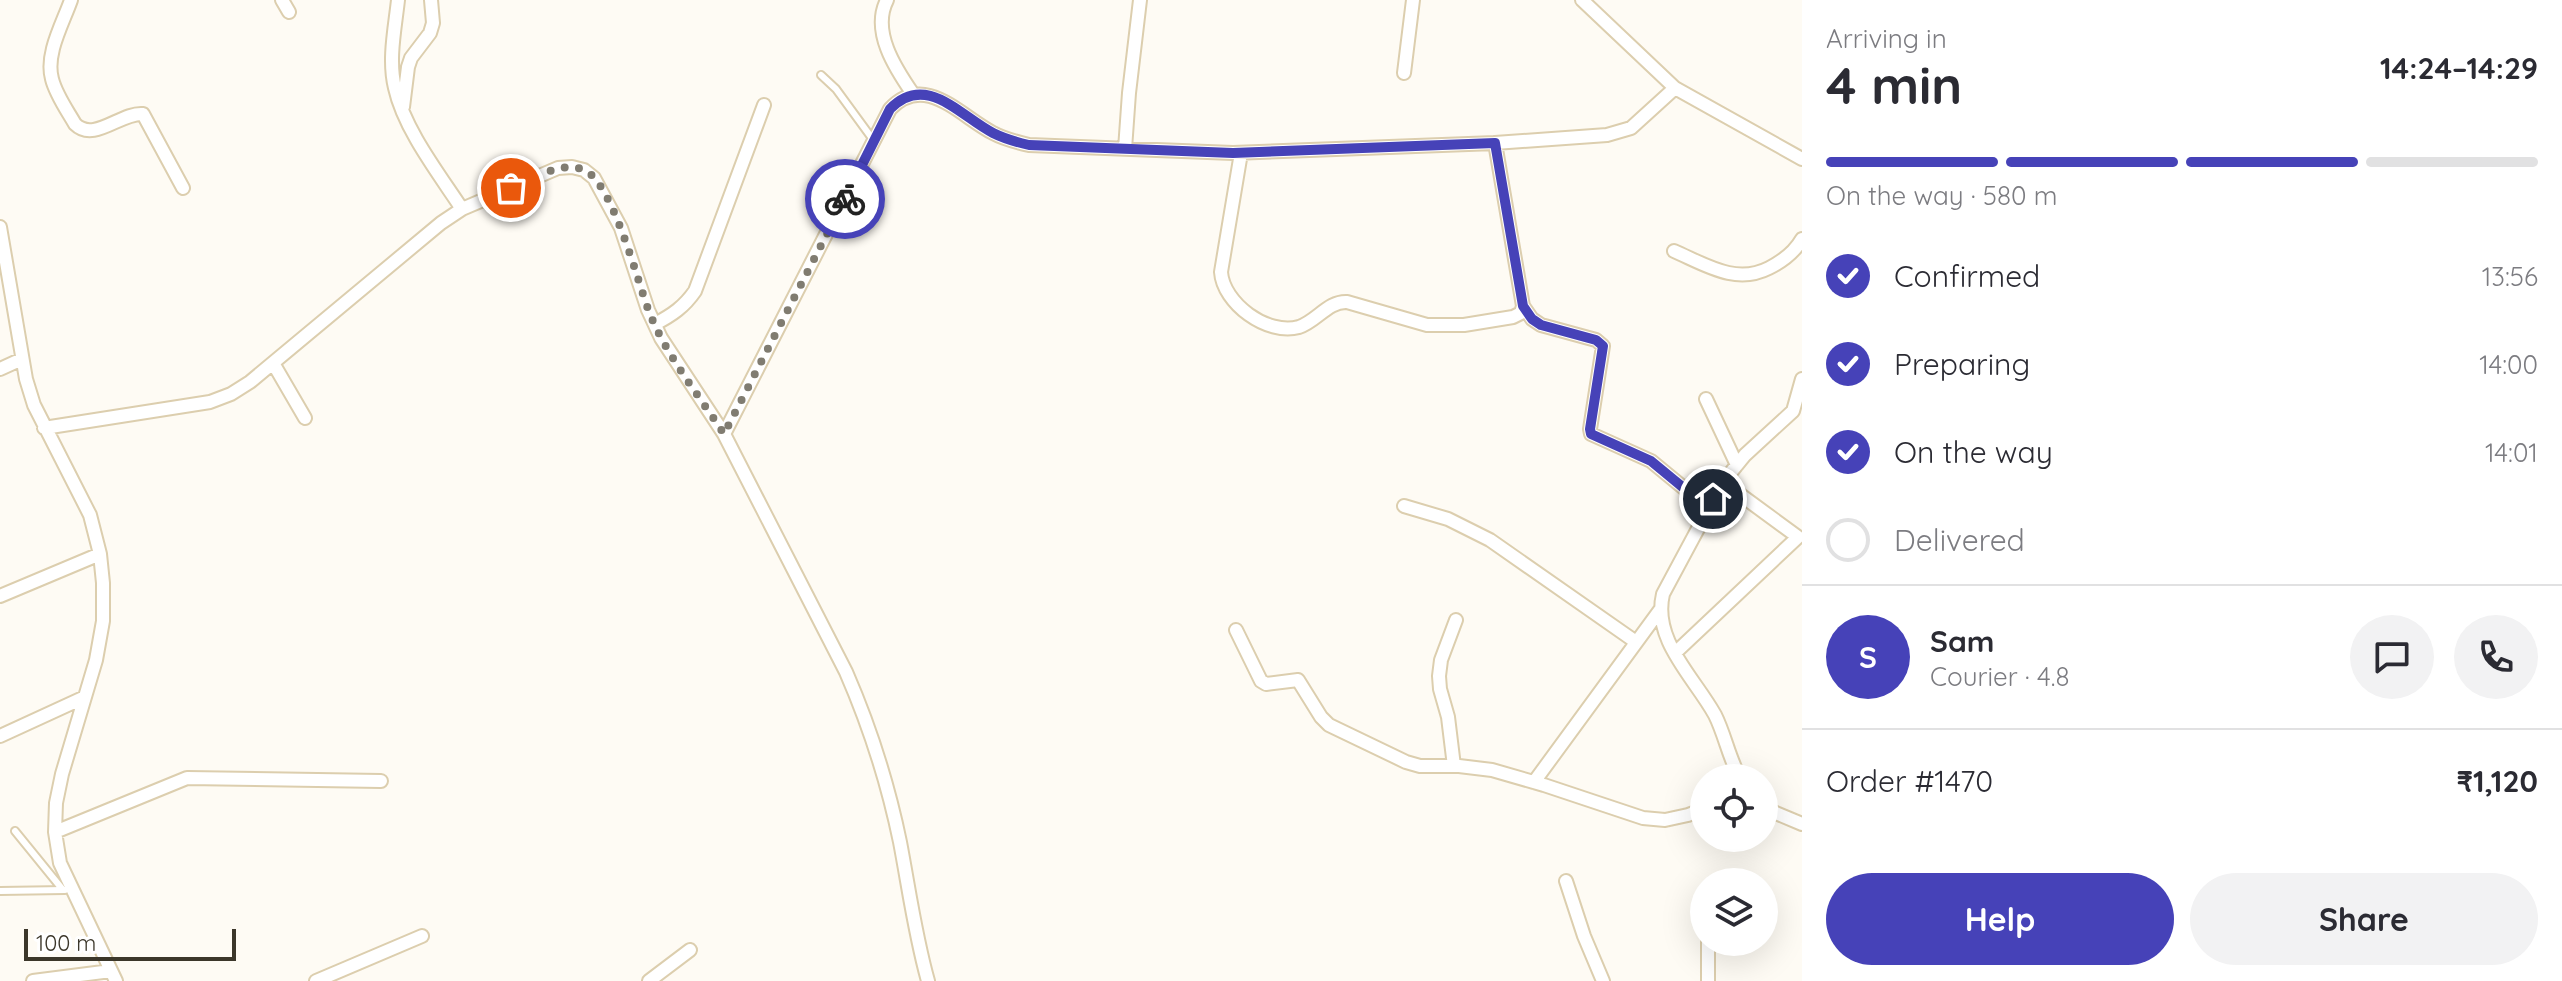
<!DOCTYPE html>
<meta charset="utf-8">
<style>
:root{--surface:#fff;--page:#f2f2f3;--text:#2b2b33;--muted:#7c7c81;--line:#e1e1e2;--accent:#4642b8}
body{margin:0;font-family:Quicksand,sans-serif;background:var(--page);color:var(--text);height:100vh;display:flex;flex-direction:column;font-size:30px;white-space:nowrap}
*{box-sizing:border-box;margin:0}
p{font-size:26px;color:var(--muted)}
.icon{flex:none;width:44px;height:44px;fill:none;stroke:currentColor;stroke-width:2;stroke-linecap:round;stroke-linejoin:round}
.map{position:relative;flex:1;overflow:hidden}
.side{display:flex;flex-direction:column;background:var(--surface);width:760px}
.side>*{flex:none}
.controls{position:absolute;left:1690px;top:764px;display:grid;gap:16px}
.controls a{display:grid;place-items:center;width:88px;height:88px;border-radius:50%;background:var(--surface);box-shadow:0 8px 32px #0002;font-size:40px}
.scale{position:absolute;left:24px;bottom:20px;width:212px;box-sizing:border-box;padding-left:8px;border:4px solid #3c372a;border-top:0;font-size:22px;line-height:28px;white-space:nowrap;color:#3c372a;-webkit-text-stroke:6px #fff;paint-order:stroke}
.pin{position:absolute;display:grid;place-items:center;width:68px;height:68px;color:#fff;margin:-34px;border:4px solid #fff;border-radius:50%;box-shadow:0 2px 8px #0007}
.courier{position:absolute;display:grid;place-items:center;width:80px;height:80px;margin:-40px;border:6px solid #4642b8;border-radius:50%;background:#fff;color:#222;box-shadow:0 2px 10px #0007}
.headline em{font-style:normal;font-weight:800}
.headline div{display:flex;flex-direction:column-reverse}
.headline{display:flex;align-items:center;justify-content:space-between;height:136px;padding:0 24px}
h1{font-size:52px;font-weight:800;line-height:60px}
.bar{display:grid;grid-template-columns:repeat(4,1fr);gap:12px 8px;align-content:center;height:96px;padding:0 24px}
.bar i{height:10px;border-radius:6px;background:var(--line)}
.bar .active{background:var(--accent)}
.bar p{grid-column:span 4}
.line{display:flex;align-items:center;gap:20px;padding:0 24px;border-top:2px solid var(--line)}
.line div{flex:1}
.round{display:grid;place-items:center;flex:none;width:84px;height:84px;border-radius:42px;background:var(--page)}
ol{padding:0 24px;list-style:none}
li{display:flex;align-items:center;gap:24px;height:88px}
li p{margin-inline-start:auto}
li .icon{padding:8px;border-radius:50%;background:var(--accent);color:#fff;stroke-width:4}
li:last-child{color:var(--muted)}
li i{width:44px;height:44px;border:4px solid var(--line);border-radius:50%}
.primary-button{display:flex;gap:16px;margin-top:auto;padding:16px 24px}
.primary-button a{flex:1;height:92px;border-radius:48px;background:var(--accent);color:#fff;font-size:32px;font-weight:800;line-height:92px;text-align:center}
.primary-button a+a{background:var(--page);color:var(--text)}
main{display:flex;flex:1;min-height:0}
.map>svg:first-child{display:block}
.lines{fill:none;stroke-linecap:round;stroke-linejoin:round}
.lane-casing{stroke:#dcceae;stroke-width:10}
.street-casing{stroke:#dcceae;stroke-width:16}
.lane{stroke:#fff;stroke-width:6}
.street{stroke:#fff;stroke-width:12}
.done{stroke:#807c71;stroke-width:8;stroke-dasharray:0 14.4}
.route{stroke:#4642b8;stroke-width:10}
</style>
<main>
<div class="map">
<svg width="1802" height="981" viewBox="0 0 1802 981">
<rect width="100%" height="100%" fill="#fefbf4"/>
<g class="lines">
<defs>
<path id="lane" d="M821 75 836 89 874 141
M15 831 63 890
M0 891 65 890"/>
<path id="street" d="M71 0C63 23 45 54 52 79 56 95 67 110 75 124 94 143 121 112 143 114L183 188
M282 0 289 12
M398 0C395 28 388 60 395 88 404 129 439 174 462 209
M887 0C871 31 895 68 913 94
M1582 0 1675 88 1802 159
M1404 73 1413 0
M403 107 408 67 411 58 430 33 433 23 431 0
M1125 149 1129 93 1140 0
M1241 153 1221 272C1223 303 1267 336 1299 327 1317 321 1328 301 1347 302L1427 325H1464L1513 317 1521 313 1523 306 1495 143
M0 227 26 379 34 405 90 515 100 554 103 583V621L96 660 62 774 56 803 55 832 60 863 116 981
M1674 251C1706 265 1736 285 1769 268 1783 261 1794 253 1802 239
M1523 306 1532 319 1541 325 1596 340 1603 346 1590 429 1591 434 1651 461 1708 508
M655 324C672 315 684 307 695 291L764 105
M273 363 305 418
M0 369 22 359
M1706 399 1737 465
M44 428 210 402 231 394 250 382 441 223 462 209 558 168 572 167 584 170 594 178 621 228 648 310 661 338 724 434 846 672C870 727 888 784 900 842 909 889 915 935 928 981
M724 434 890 109C925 72 960 116 993 133 1004 139 1016 142 1029 145L1233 153 1495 143 1607 135 1631 128 1675 88
M1404 506 1448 519 1490 540 1636 642
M0 596 100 554
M1236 630 1261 681 1266 684 1298 680 1321 717 1329 725 1406 762 1420 766H1459L1492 770 1544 785 1643 818 1665 820 1688 815 1704 809
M1675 653 1798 537 1723 482
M0 736 85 697
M1454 766 1448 717 1440 689 1439 676 1441 660 1456 620
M1740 778C1729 758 1725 735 1715 715 1694 677 1652 640 1663 594L1723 482 1745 455 1793 411 1802 379
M1534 782 1660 610
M1764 806 1771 811 1802 824
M55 832 187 778 381 781
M1566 881 1584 936 1603 981
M1708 942V981
M33 981 111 971
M316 981 422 936
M649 981 690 950"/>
</defs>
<use href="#lane" class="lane-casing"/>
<use href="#street" class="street-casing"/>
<use href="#lane" class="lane"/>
<use href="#street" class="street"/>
</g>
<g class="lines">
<path class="done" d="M511 188C533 179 563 159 586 171 613 186 637 279 648 309 665 354 698 394 724 434L845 199"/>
<path class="route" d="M845 199 890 109C926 72 960 116 993 133 1005 139 1016 142 1029 145L1233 153 1495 143 1523 306 1532 319 1541 325 1596 340 1603 346 1590 429 1591 434 1651 461 1708 508 1713 499"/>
</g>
</svg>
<div class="controls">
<a><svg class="icon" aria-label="locate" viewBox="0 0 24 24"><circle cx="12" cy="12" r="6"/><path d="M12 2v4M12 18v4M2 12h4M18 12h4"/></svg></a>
<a><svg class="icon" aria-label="layers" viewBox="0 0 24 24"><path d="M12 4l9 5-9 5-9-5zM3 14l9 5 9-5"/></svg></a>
</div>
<div class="scale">100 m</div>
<div class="pin" style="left:511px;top:188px;background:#ea580c"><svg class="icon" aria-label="bag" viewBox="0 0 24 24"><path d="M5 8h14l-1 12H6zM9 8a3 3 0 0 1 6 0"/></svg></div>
<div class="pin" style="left:1713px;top:499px;background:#1f2937"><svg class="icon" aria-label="home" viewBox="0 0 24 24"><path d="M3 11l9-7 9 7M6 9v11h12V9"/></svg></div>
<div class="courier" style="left:845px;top:199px"><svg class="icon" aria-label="bike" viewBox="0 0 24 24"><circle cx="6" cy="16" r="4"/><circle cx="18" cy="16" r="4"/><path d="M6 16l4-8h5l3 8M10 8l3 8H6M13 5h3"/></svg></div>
</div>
<section class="side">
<div class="headline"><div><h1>4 min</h1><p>Arriving in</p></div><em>14:24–14:29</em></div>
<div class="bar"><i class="active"></i><i class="active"></i><i class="active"></i><i></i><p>On the way · 580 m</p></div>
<ol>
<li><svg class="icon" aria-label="check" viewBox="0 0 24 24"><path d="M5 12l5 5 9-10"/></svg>Confirmed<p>13:56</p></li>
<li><svg class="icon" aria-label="check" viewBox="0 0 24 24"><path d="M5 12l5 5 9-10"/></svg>Preparing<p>14:00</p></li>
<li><svg class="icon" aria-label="check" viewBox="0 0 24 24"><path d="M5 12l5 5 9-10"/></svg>On the way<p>14:01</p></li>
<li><i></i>Delivered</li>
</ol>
<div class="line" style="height:144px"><b class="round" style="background:var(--accent);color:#fff">S</b><div><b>Sam</b><p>Courier · 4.8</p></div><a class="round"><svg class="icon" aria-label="chat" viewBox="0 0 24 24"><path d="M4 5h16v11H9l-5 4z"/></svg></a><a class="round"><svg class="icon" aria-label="phone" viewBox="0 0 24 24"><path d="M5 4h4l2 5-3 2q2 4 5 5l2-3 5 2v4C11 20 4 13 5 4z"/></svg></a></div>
<div class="line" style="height:104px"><div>Order #1470</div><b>₹1,120</b></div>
<div class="primary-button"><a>Help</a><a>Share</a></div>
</section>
</main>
